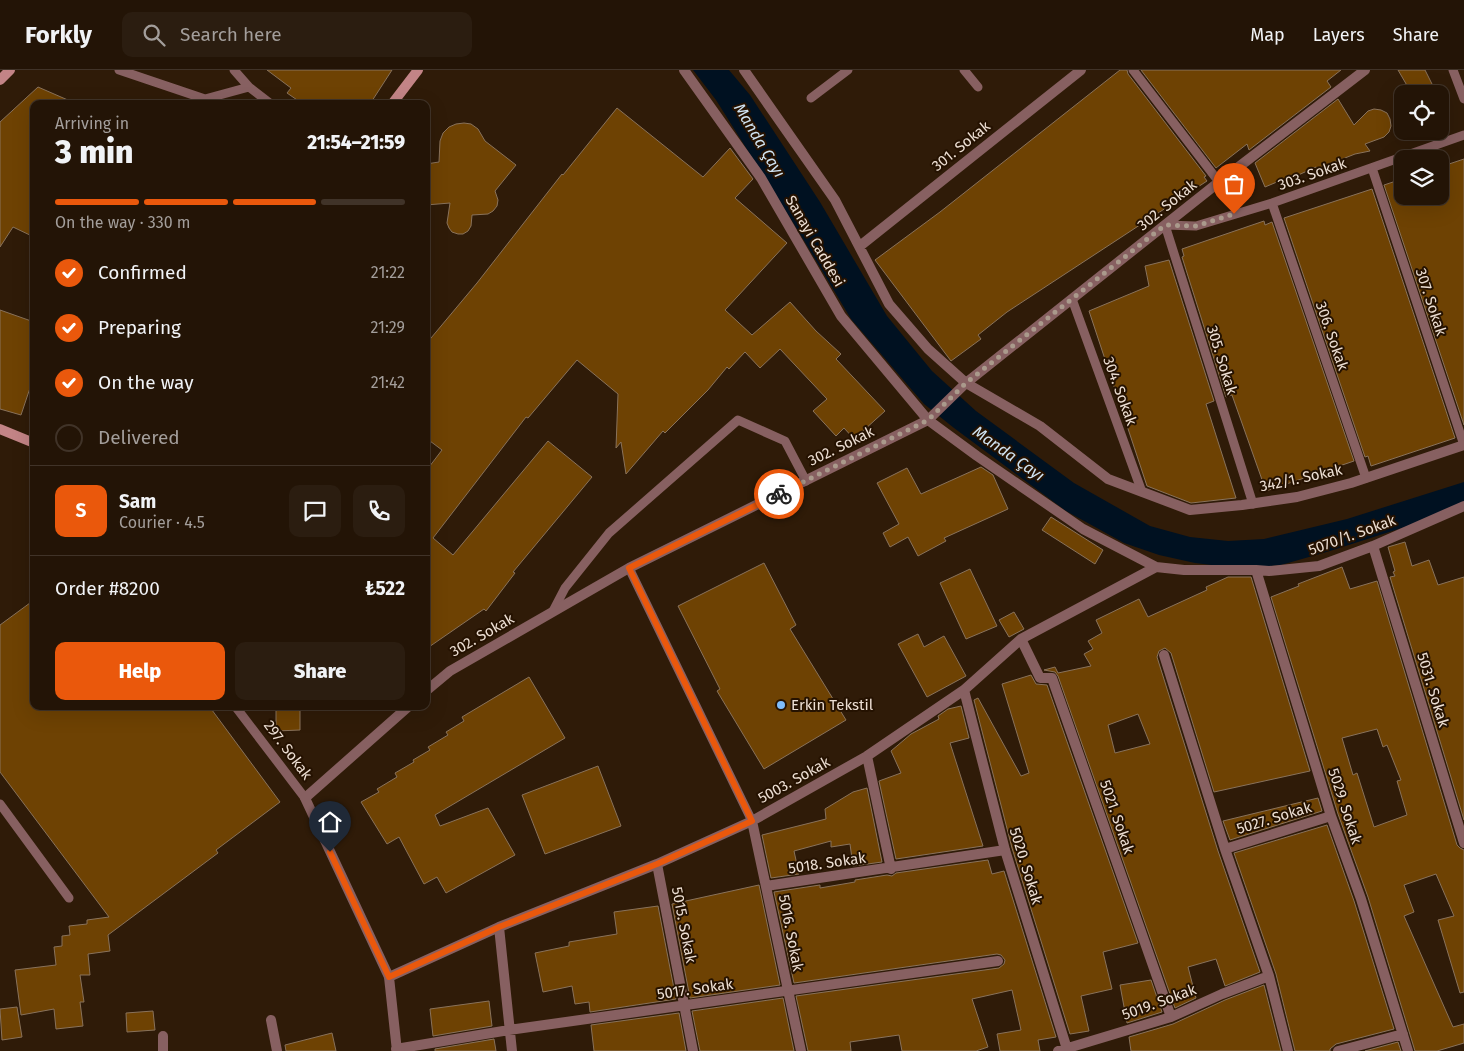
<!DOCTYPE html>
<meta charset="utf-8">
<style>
:root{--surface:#231406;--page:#2b1d10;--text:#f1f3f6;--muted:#a39e9b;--line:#403328;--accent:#ea580c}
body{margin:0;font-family:"Fira Sans",sans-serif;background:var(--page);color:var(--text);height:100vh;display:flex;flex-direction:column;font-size:19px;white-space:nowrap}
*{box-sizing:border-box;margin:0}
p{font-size:16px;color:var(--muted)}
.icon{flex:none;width:28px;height:28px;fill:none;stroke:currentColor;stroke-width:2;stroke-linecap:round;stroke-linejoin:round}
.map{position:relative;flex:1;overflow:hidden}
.panel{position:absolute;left:30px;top:30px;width:400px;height:610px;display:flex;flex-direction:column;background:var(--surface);border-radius:10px;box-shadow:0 5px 20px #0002,0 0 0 1px var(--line)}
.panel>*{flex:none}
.controls{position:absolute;left:1394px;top:15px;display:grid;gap:10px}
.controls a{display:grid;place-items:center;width:55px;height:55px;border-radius:10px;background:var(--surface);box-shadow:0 5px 20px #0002,0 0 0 1px var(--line);font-size:25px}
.pin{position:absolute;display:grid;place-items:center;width:42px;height:42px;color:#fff;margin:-51px -21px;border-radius:50% 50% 50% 0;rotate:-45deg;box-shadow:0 0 5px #0007}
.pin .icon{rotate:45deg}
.courier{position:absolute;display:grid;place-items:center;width:50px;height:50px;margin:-25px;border:4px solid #ea580c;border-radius:50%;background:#fff;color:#222;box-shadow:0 1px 6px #0007}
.headline em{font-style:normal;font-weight:800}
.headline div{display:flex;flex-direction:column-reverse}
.headline{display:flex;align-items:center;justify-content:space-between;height:85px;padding:0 25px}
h1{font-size:32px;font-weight:800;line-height:38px}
.bar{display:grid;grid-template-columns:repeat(4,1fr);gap:8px 5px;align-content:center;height:60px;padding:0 25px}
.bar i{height:6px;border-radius:4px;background:var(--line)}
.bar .on{background:var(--accent)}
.bar p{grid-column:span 4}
.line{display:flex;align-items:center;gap:12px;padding:0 25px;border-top:1px solid var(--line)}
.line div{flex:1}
.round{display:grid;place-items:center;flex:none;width:52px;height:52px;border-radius:10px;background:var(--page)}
ol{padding:0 25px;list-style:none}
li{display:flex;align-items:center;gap:15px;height:55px}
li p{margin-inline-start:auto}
li .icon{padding:5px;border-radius:50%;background:var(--accent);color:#fff;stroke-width:4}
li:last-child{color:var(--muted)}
li i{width:28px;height:28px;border:2px solid var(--line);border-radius:50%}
.primary-button{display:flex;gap:10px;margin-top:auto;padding:10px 25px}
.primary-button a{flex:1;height:58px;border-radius:10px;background:var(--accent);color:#fff;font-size:20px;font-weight:800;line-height:58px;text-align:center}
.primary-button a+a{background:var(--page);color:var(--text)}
header{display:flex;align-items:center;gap:30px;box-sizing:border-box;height:70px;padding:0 25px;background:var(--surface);border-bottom:1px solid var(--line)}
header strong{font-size:24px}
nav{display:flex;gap:28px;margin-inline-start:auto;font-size:18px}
.search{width:350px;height:45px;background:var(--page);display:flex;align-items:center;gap:12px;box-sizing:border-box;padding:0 18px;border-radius:10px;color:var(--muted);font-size:19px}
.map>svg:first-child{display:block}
.water{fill:#001121}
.building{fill:#6e4203;stroke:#89725b;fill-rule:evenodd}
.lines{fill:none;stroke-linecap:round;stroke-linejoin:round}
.service{stroke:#876061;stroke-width:9}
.minor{stroke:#876061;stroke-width:10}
.tertiary{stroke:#876061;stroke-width:10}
.secondary{stroke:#c38486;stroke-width:10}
.done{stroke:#aa9a8c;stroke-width:5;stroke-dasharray:0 9}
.route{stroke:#ea580c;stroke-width:6}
.poi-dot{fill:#7fbdfa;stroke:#251201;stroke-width:2}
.labels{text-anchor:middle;stroke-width:4;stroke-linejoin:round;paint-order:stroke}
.street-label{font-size:15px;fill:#eddfd3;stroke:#251201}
.poi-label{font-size:15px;fill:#eddfd3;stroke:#251201;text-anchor:start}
.water-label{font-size:16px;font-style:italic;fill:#d0e4f3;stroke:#251201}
</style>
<header>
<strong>Forkly</strong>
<div class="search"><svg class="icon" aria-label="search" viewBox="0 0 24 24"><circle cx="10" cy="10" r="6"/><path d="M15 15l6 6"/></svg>Search here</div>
<nav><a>Map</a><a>Layers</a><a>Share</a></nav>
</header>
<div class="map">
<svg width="1464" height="981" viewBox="0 0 1464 981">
<rect width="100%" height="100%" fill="#2f1b08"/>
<path class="water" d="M693 0H729L750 25 820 132 887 246 932 301 976 341 1074 413 1150 456 1190 467 1228 471 1264 469 1347 449 1464 412V438L1330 481 1281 495 1261 497H1228L1195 493 1159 485 1124 473 1066 441 954 358 924 334 851 249 797 159 716 30Z"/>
<path class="building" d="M267 0H392L370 34H303L287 23 291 18Z
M1120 0H1127L1128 4 1206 106 1204 107 1207 111 1007 242 978 265 981 269 951 291 875 190 940 142Z
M1141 0H1341L1327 11 1331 17 1249 80 1247 74 1216 98Z
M1398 0H1425L1437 24H1412Z
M38 17 77 34H34V167L13 157 0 177V52Z
M1338 29 1354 55 1368 41 1374 39 1381 40 1387 43 1390 49 1391 56 1389 62 1384 67 1365 74 1370 81 1355 84 1317 99 1316 97 1285 111 1284 109 1265 117 1255 93Z
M617 38 703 107 730 78 753 109 735 128 787 173 725 240 752 265 790 232 816 261 841 284 836 289 885 341 854 369 844 358 836 366 813 341 827 329 780 279 760 298 745 282 729 299 727 297 708 320 665 363 663 361 626 404 621 372 616 378 618 324 577 290 528 348 526 347 433 468 453 485 548 371 592 407 513 502 515 503 486 541 484 539 426 579V401L442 380 426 368V274L477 213 562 104 563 105Z
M464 53 471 54 478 59 485 71 516 95 495 121 498 130 497 136 493 141 488 144 472 145 471 156 468 161 463 164H458L452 162 449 158 447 153 450 133 426 135V94L439 92 440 71 443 63 449 57 456 54Z
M1464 89V355L1384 115 1402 109V126H1440V97Z
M1372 119 1455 368 1371 396 1368 386 1365 387 1284 148Z
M1264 151 1265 155 1272 152 1354 391 1266 421 1232 325 1226 327 1182 187 1184 186 1182 179Z
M1169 190 1214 331 1206 334 1236 428 1191 433 1147 416 1089 241 1149 216 1145 196Z
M0 240 34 252V306L21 345 0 339Z
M981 397 993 405 1008 439 944 468 946 471 918 486 908 467 890 477 883 463 899 454 877 413 907 398 921 424Z
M1051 447 1103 480 1095 494 1042 460Z
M1405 472 1412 496 1429 490 1438 515 1464 507V750L1390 507 1395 506 1393 502 1395 501 1388 477Z
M764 493 796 555 790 559 846 650 764 699 717 621 720 619 678 536Z
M1342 497 1350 519 1377 511 1457 775 1460 778 1464 780V922L1460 923 1438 850 1454 846 1436 804 1404 815 1414 842 1404 846 1453 957 1464 954V973L1437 981H1415L1368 827 1338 744 1271 527 1299 516 1298 514ZM1377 659 1383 677 1387 675 1401 710 1397 711 1407 745 1374 757 1357 703 1353 705 1342 668Z
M970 499 997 556 966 569 940 513Z
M1228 507H1251L1310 701 1214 722 1171 583 1165 578 1159 581 1157 587 1218 781 1260 902 1225 916 1216 889 1188 897 1196 928 1175 938 1058 606 1055 602 1044 600 1055 597 1058 603 1091 596 1084 584 1093 579 1088 571 1102 563 1096 550 1139 529 1148 547 1207 520 1206 517ZM1138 644 1150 674 1115 683 1108 655Z
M34 530V636H209L280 732 216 780 218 783 108 865 110 881 88 884 90 905H80L84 932H80L83 956 56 959 54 939 21 945 15 900 56 895 54 877 62 876V866L70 865 69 856 87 854V850L109 847 0 702V555Z
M1014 542 1024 559 1009 567 999 550Z
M918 564 924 577 944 566 966 606 927 627 898 574Z
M1031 605 1036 614 1047 615 1138 873 1103 882 1112 919 1081 926 1089 961 1070 964 1012 778 974 630 978 628 1021 706 1029 703 1002 614Z
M529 607 565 668 435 745 440 756 488 738 515 785 446 823 437 807 424 814 399 767 387 774 361 732 379 722 377 719 397 707 395 703 414 692 413 690 430 680 428 677 448 665 446 662 464 651 462 647Z
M276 636H300V660L276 661Z
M961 636 969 668 950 673 983 776 896 789 879 711 901 703 891 681 911 664 939 649 938 646 948 639Z
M598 696 621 756 545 784 522 725Z
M867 718 882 792 853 796 850 774 831 777V771L794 781 799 804 771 808 762 765 826 749 825 739 853 722Z
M1318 728 1322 741 1230 770 1223 751Z
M1327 755 1354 831 1394 959 1336 974 1330 979V981H1295L1276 904 1234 783Z
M988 790 992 804 1004 801 1056 967 1038 970 1040 981H1000L997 964 1021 960 1012 920 972 929 988 977 976 981H902L899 965 850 972 851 981H808L796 926 999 898 1004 894 1005 890 1001 885 997 884 794 913 774 822 820 815V818L855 812V810L887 805 892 806 896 803Z
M759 815 780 915 690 928 672 834Z
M658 836 676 929 590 942 589 932 575 934 572 916 543 922 535 883 569 876V872L617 864 614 842Z
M1151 910 1162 942 1127 953 1120 915Z
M1264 915 1281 981H1131L1129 967 1173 954 1225 930Z
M783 928 794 981H700L692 941Z
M489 931 492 956 433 966 430 939Z
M17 937 22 967 2 970 0 939Z
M153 941 155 960 127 962 126 943Z
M679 943 686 981H594L591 955Z
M332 963 336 981H286L285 975Z
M494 969 496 981H435V979Z
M1398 972 1401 981H1365Z"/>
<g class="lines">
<path class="service" d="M119 0 205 29 249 17 271 34
M234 0 249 17
M964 0 978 17
M1133 0 1219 112
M1453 0 1464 29
M811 28 848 0
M1372 98 1464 375
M1272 133 1366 408
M1072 229 1142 422
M1253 434 1165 155 1196 156 1272 133 1464 65
M629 498 752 751
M553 541 565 518 609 463 738 350 785 371 806 411
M235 636 305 728
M0 734 69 828"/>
<path class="minor" d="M684 0 761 108 841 246 928 350 977 386 1083 459 1156 497 1184 500H1256L1269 501 1319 496 1373 476 1464 436
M744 0 835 130 889 234 928 279 966 313 1040 356 1108 409 1190 440 1242 435 1297 427 1351 413 1464 375
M860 176 1081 0
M1373 476 1464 773
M1256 500 1331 746 1361 829 1408 981
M1021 569 1040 608H1052L1171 947
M1164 585 1225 779 1269 906 1288 981
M964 620 1005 780 1067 979
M867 686 891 799
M752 751 801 981
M1225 779 1331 746
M657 794 693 981
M766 816 1005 780
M499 857 512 981
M271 950 277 981
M163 966V981
M396 979 509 960 998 891
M397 981 389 907 499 857 657 794 752 751 867 686 964 620 1021 569 1156 497
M1058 981 1171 947 1222 924 1269 906
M1338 981 1403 964"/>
<path class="tertiary" d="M426 621 450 601 629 498 928 350 966 313 1219 112 1365 0
M389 907 305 728 409 636"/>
<path class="secondary" d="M0 10 10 0
M392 34 418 0
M0 359 34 373"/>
</g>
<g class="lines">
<path class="done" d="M779 424 928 350 966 313 1165 155 1196 156 1234 144"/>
<path class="route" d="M330 782 389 907 499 857 657 794 752 751 629 498 779 424"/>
</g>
<circle class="poi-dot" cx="781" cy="635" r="5"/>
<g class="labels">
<g class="street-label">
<text transform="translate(961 76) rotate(-39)" y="5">301. Sokak</text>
<text transform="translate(1312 104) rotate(-19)" y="5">303. Sokak</text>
<text transform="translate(1167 135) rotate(-39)" y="5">302. Sokak</text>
<text transform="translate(815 171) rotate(60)" y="5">Sanayi Caddesi</text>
<text transform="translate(1431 232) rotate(72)" y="5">307. Sokak</text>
<text transform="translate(1332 266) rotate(71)" y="5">306. Sokak</text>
<text transform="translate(1222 290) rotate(73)" y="5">305. Sokak</text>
<text transform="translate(1120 321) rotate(70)" y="5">304. Sokak</text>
<text transform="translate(841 376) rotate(-26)" y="5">302. Sokak</text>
<text transform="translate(1301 408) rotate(-12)" y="5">342/1. Sokak</text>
<text transform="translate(1352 465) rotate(-20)" y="5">5070/1. Sokak</text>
<text transform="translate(482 565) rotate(-30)" y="5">302. Sokak</text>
<text transform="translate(1433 620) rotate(73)" y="5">5031. Sokak</text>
<text transform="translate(288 680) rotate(53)" y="5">297. Sokak</text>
<text transform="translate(794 710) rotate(-29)" y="5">5003. Sokak</text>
<text transform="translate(1345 736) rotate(72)" y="5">5029. Sokak</text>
<text transform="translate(1117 747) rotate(71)" y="5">5021. Sokak</text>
<text transform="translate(1274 748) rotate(-17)" y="5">5027. Sokak</text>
<text transform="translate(827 793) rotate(-8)" y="5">5018. Sokak</text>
<text transform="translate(1026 796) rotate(73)" y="5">5020. Sokak</text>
<text transform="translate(684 855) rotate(79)" y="5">5015. Sokak</text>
<text transform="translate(791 863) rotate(79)" y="5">5016. Sokak</text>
<text transform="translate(695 919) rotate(-8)" y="5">5017. Sokak</text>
<text transform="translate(1159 932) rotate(-20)" y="5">5019. Sokak</text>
</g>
<g class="poi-label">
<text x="791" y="640">Erkin Tekstil</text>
</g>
<g class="water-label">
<text transform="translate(760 70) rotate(59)" y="6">Manda Çayı</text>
<text transform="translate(1009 383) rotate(35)" y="6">Manda Çayı</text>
</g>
</g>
</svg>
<div class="controls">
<a><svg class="icon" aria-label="locate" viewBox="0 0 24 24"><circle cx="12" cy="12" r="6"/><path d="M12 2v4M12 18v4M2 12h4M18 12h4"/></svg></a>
<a><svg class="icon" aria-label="layers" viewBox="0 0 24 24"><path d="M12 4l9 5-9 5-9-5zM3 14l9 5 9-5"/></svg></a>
</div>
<div class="pin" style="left:1234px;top:144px;background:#ea580c"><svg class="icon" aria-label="bag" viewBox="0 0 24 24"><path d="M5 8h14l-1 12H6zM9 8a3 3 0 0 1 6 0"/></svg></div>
<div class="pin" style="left:330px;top:782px;background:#1f2937"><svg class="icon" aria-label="home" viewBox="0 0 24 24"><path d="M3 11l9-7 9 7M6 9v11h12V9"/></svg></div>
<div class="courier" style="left:779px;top:424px"><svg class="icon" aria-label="bike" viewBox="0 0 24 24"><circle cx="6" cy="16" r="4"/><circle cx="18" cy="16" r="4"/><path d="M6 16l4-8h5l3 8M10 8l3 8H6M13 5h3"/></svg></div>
<section class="panel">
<div class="headline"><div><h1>3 min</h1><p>Arriving in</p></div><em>21:54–21:59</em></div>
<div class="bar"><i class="on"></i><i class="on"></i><i class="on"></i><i></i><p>On the way · 330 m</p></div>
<ol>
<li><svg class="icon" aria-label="check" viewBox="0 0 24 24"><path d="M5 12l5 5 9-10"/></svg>Confirmed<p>21:22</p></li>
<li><svg class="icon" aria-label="check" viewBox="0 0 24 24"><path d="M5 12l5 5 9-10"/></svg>Preparing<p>21:29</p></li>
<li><svg class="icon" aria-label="check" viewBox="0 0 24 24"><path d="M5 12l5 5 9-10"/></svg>On the way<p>21:42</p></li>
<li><i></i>Delivered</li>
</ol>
<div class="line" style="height:90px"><b class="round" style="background:var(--accent);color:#fff">S</b><div><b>Sam</b><p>Courier · 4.5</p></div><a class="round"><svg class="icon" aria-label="chat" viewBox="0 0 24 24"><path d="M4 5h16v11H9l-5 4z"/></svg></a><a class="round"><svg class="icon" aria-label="phone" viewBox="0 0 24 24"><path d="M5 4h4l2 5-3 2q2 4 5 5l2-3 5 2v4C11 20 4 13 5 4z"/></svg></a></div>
<div class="line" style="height:65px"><div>Order #8200</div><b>₺522</b></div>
<div class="primary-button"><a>Help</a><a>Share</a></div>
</section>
</div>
